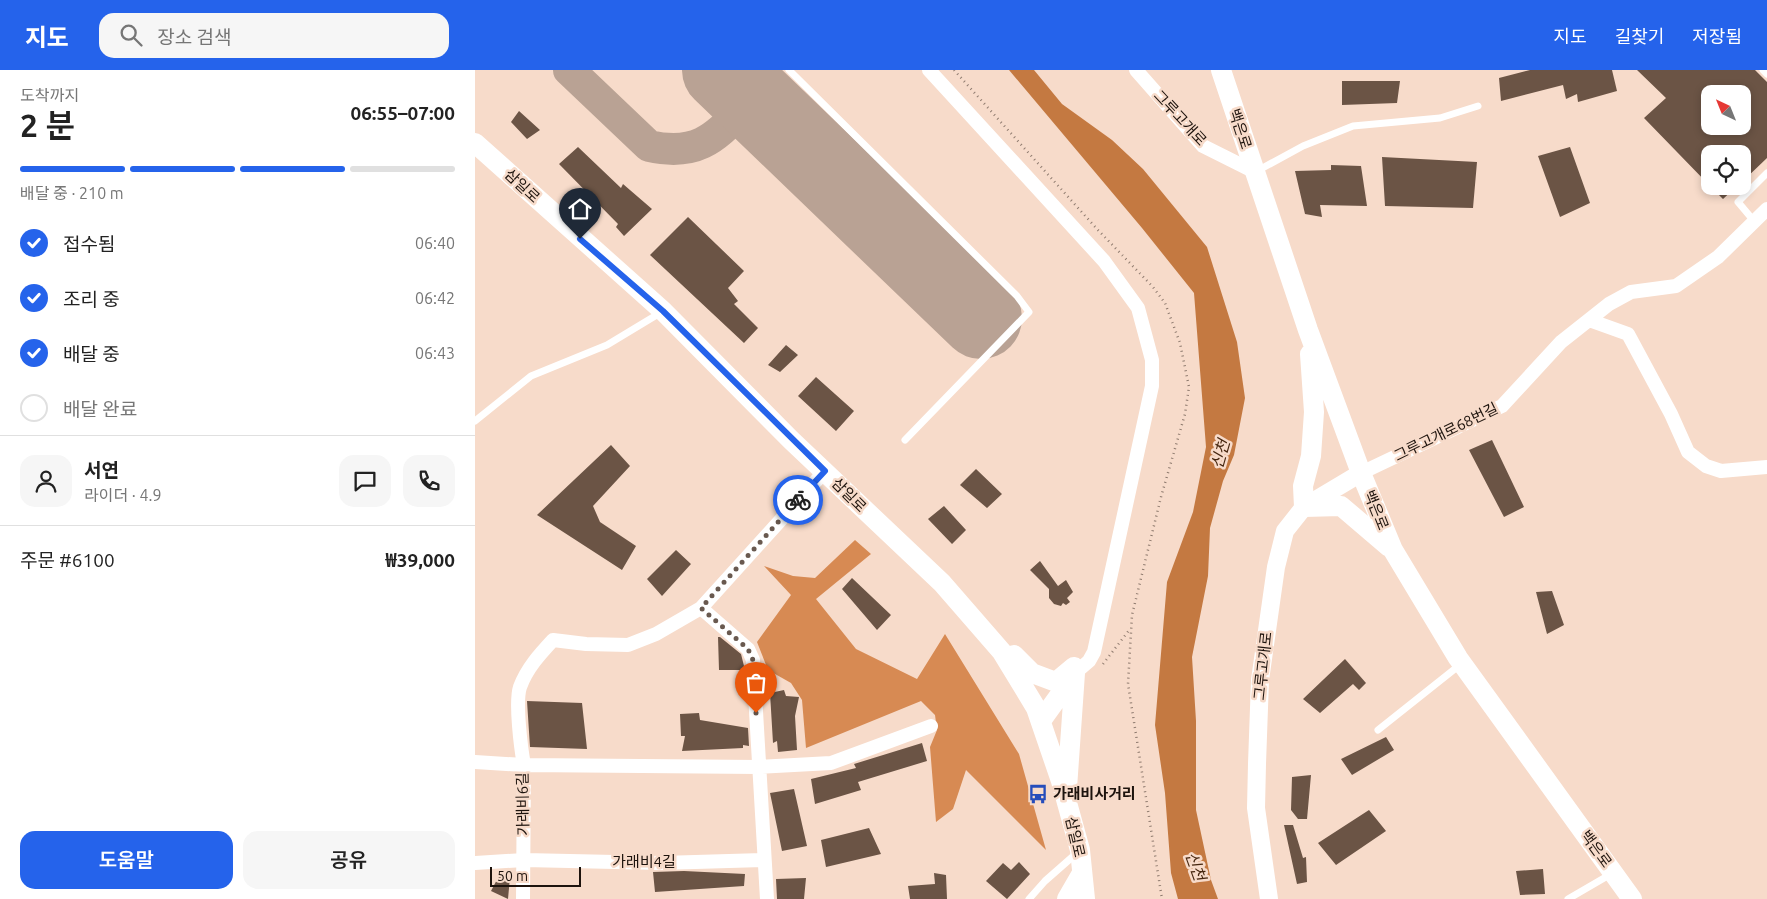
<!DOCTYPE html>
<html lang="ko">
<meta charset="utf-8">
<style>
:root{--surface:#fff;--page:#f6f6f6;--text:#222;--muted:#767676;--line:#e0e0e0;--accent:#2563eb}
body{margin:0;font-family:Ubuntu,"Noto Sans KR",sans-serif;background:var(--page);color:var(--text);height:100vh;display:flex;flex-direction:column;font-size:19px;white-space:nowrap}
*{box-sizing:border-box;margin:0}
p{font-size:16px;color:var(--muted)}
.icon{flex:none;width:28px;height:28px;fill:none;stroke:currentColor;stroke-width:2;stroke-linecap:round;stroke-linejoin:round}
.map{position:relative;flex:1;overflow:hidden}
.drawer{display:flex;flex-direction:column;background:var(--surface);width:475px}
.drawer>*{flex:none}
.needle{width:32px;rotate:317deg}
.buttons{position:absolute;left:1226px;top:15px;display:grid;gap:10px}
.buttons a{display:grid;place-items:center;width:50px;height:50px;border-radius:10px;background:var(--surface);box-shadow:0 2px 8px #0003;font-size:25px}
.scale{position:absolute;left:15px;bottom:12px;width:91px;box-sizing:border-box;padding-left:5px;border:2px solid #1d130d;border-top:0;font-size:14px;line-height:18px;white-space:nowrap;color:#1d130d;-webkit-text-stroke:4px #f7dbca;paint-order:stroke}
.pin{position:absolute;display:grid;place-items:center;width:42px;height:42px;color:#fff;margin:-51px -21px;border-radius:50% 50% 50% 0;rotate:-45deg;box-shadow:0 0 5px #0007}
.pin .icon{rotate:45deg}
.courier{position:absolute;display:grid;place-items:center;width:50px;height:50px;margin:-25px;border:4px solid #2563eb;border-radius:50%;background:#fff;color:#222;box-shadow:0 1px 6px #0007}
.headline em{font-style:normal;font-weight:600}
.headline div{display:flex;flex-direction:column-reverse}
.headline{display:flex;align-items:center;justify-content:space-between;height:85px;padding:0 20px}
h1{font-size:32px;font-weight:600;line-height:38px}
.bar{display:grid;grid-template-columns:repeat(4,1fr);gap:8px 5px;align-content:center;height:60px;padding:0 20px}
.bar i{height:6px;border-radius:4px;background:var(--line)}
.bar .on{background:var(--accent)}
.bar p{grid-column:span 4}
.line{display:flex;align-items:center;gap:12px;padding:0 20px;border-top:1px solid var(--line)}
.line div{flex:1}
.round{display:grid;place-items:center;flex:none;width:52px;height:52px;border-radius:15px;background:var(--page)}
ol{padding:0 20px;list-style:none}
li{display:flex;align-items:center;gap:15px;height:55px}
li p{margin-inline-start:auto}
li .icon{padding:5px;border-radius:50%;background:var(--accent);color:#fff;stroke-width:4}
li:last-child{color:var(--muted)}
li i{width:28px;height:28px;border:2px solid var(--line);border-radius:50%}
.primary-button{display:flex;gap:10px;margin-top:auto;padding:10px 20px}
.primary-button a{flex:1;height:58px;border-radius:15px;background:var(--accent);color:#fff;font-size:20px;font-weight:600;line-height:58px;text-align:center}
.primary-button a+a{background:var(--page);color:var(--text)}
header{display:flex;align-items:center;gap:30px;box-sizing:border-box;height:70px;padding:0 25px;background:var(--accent);color:#fff}
header strong{font-size:24px}
nav{display:flex;gap:28px;margin-inline-start:auto;font-size:18px}
.search{width:350px;height:45px;background:var(--page);display:flex;align-items:center;gap:12px;box-sizing:border-box;padding:0 18px;border-radius:15px;color:var(--muted);font-size:19px}
main{display:flex;flex:1;min-height:0}
.map>svg:first-child{display:block}
.forest{fill:#d78a53}
.water{fill:#c47941}
.lines{fill:none;stroke-linecap:round;stroke-linejoin:round}
.taxiway{stroke:#b9a294;stroke-width:32}
.runway{stroke:#b9a294;stroke-width:82}
.building{fill:#6b5445;fill-rule:evenodd}
.path{stroke:#8f7b6f;stroke-width:2.5;stroke-dasharray:1 4;stroke-linecap:butt}
.service{stroke:#fff;stroke-width:7}
.minor{stroke:#fff;stroke-width:14}
.tertiary{stroke:#fff;stroke-width:18}
.secondary{stroke:#fff;stroke-width:20}
.done{stroke:#69594f;stroke-width:5;stroke-dasharray:0 9}
.route{stroke:#2563eb;stroke-width:6}
.labels{text-anchor:middle;stroke-width:5;stroke-linejoin:round;paint-order:stroke}
.street-label{font-size:15px;fill:#1d130d;stroke:#f7dbca}
.poi-label{font-size:15px;font-weight:bold;fill:#1d130d;stroke:#f7dbca;text-anchor:start}
.water-label{font-size:16px;font-style:italic;fill:#46260f;stroke:#f7dbca}
</style>
<header>
<strong>지도</strong>
<div class="search"><svg class="icon" aria-label="search" viewBox="0 0 24 24"><circle cx="10" cy="10" r="6"/><path d="M15 15l6 6"/></svg>장소 검색</div>
<nav><a>지도</a><a>길찾기</a><a>저장됨</a></nav>
</header>
<main>
<section class="drawer">
<div class="headline"><div><h1>2 분</h1><p>도착까지</p></div><em>06:55–07:00</em></div>
<div class="bar"><i class="on"></i><i class="on"></i><i class="on"></i><i></i><p>배달 중 · 210 m</p></div>
<ol>
<li><svg class="icon" aria-label="check" viewBox="0 0 24 24"><path d="M5 12l5 5 9-10"/></svg>접수됨<p>06:40</p></li>
<li><svg class="icon" aria-label="check" viewBox="0 0 24 24"><path d="M5 12l5 5 9-10"/></svg>조리 중<p>06:42</p></li>
<li><svg class="icon" aria-label="check" viewBox="0 0 24 24"><path d="M5 12l5 5 9-10"/></svg>배달 중<p>06:43</p></li>
<li><i></i>배달 완료</li>
</ol>
<div class="line" style="height:90px"><a class="round"><svg class="icon" aria-label="person" viewBox="0 0 24 24"><circle cx="12" cy="8" r="4"/><path d="M4 21q1-7 8-7t8 7"/></svg></a><div><b>서연</b><p>라이더 · 4.9</p></div><a class="round"><svg class="icon" aria-label="chat" viewBox="0 0 24 24"><path d="M4 5h16v11H9l-5 4z"/></svg></a><a class="round"><svg class="icon" aria-label="phone" viewBox="0 0 24 24"><path d="M5 4h4l2 5-3 2q2 4 5 5l2-3 5 2v4C11 20 4 13 5 4z"/></svg></a></div>
<div class="line" style="height:65px"><div>주문 #6100</div><b>₩39,000</b></div>
<div class="primary-button"><a>도움말</a><a>공유</a></div>
</section>
<div class="map">
<svg width="1292" height="829" viewBox="0 0 1292 829">
<rect width="100%" height="100%" fill="#f7dbca"/>
<path class="forest" d="M380 470 396 484 341 529 381 579 442 609 470 564 544 684 571 780 491 700 478 739 461 752 455 677 462 660 460 645 446 631 331 678 327 630 316 613 293 600 282 572 316 525 289 496 318 506 340 508Z"/>
<path class="water" d="M534 0H559L587 34 637 70 668 99 732 177 762 272 770 328 759 385 748 411 735 458 733 506 717 587 721 651V740L736 810 743 829H703L696 803 690 723 680 655 692 512 718 442 731 377 719 223 667 158Z"/>
<g class="lines">
<path class="taxiway" d="M94 0 174 76C228 88 243 63 278 29"/>
<path class="runway" d="M248 0 506 248"/>
</g>
<path class="building" d="M1055 0H1137L1142 21 1103 32 1102 24 1091 29 1088 15 1026 31 1024 8Z
M1162 0H1280L1292 12V88L1268 111V84H1235V116L1169 48 1191 28ZM1235 24H1268V56H1235Z
M867 11H925L922 33 867 35Z
M44 41 65 60 52 69 36 52Z
M103 77 146 118 148 114 177 139 149 166 141 157 143 154 84 94Z
M1095 77 1115 133 1085 147 1063 86Z
M907 87 1002 92 998 138 910 136Z
M856 95 886 96 892 136 845 135 847 147 830 144 820 101 856 100Z
M1235 116H1262L1248 129Z
M213 147 269 201 253 218 263 231 259 234 283 258 269 273 175 185Z
M311 275 323 285 305 302 293 295Z
M341 307 379 341 361 361 323 326Z
M1017 370 1049 437 1029 447 994 380Z
M136 375 155 396 118 436 125 452 161 476 147 500 62 445Z
M501 399 527 424 512 438 485 415Z
M469 436 491 460 477 474 453 449Z
M201 480 216 494 187 526 172 509Z
M565 491 583 516 591 510 598 522 592 528 595 532 591 535 588 533 586 536 579 534 574 528V519L555 500Z
M377 508 416 545 402 560 367 519Z
M1077 521 1089 555 1072 564 1061 522Z
M243 567H245L266 584 270 600H244Z
M870 589 891 613 884 620 878 614 845 643 828 629Z
M309 620 311 626 324 627 320 646 322 680 303 682 302 671 298 673 295 623Z
M52 631 107 633 112 679 55 677Z
M224 643 225 650 273 658 274 676 268 675V678L207 681 210 666H206L205 644Z
M911 667 919 680 877 705 866 689Z
M447 673 452 691 383 712 386 720 340 734 336 709 381 698 379 694Z
M836 705 832 749H823L816 740 817 707Z
M319 719 332 776 307 781 295 723Z
M894 740 911 761 861 795 843 773Z
M809 755H818L828 788 831 787 832 812 822 814Z
M394 758 406 784 351 797 346 770Z
M544 792 555 804 532 829 511 811 528 793 536 800Z
M1068 799 1070 824 1045 825 1041 801Z
M209 801 270 804 269 816 180 822 178 802Z
M26 802 35 807 33 829 16 821Z
M459 803 471 805 472 829H435L433 816 460 814Z
M331 808 329 829H302L301 809Z"/>
<g class="lines">
<path class="path" d="M479 0 622 159 678 217 690 233 705 273 714 317 710 344 686 427 657 545 653 614 687 829
M628 594 655 559"/>
<path class="service" d="M314 0 542 226 554 242 430 370
M1288 0 1292 4
M782 101 828 76 878 56 965 48 1003 36
M1279 151 1263 132 1292 103
M0 351 56 306 132 275 185 243
M903 660 986 594
M554 829 570 811 603 782
M1093 829 1136 804"/>
<path class="minor" d="M454 0 629 191 663 238 677 290V316L619 582 614 591 600 603
M661 0 728 76 780 102
M1114 250 1153 264 1196 344 1213 382 1231 396 1246 401 1292 397
M350 401 226 538 181 564 153 575 111 574 78 570C65 584 52 598 45 617 40 632 46 679 49 695L284 697 356 693 456 656
M886 403 1027 336 1086 272 1134 234 1156 222 1201 216 1243 187 1292 139
M226 538 273 579 278 590 292 829
M0 692 49 695 48 829
M0 793 49 790 186 793 288 790"/>
<path class="tertiary" d="M794 829 781 738 782 694 785 610 801 497 810 461 829 437 886 403"/>
<path class="secondary" d="M746 0 833 260 886 403 918 480 983 588 1157 829
M0 73 188 241 316 370 467 513 527 582 561 638 586 711 605 780 610 829
M835 284 839 342 836 386 828 416 829 437 866 436 914 477
M539 585 557 603 581 612 599 597
M566 651 599 605
M592 718 600 603
M592 829 607 803"/>
</g>
<g class="lines">
<path class="done" d="M281 643 278 590 273 579 226 538 323 430"/>
<path class="route" d="M105 169 188 241 350 401 323 430"/>
</g>
<defs>
<symbol id="bus-bare" viewBox="-9 -9 18 18"><path d="M-5-6H5V4H4V6H2V4H-2V6H-4V4H-5ZM-3.5-4V0h7V-4ZM-3.5 1.2v1.5H-2V1.2ZM2 1.2v1.5H3.5V1.2Z" fill="#264dbb" stroke="#f7dbca" stroke-width="2.5" paint-order="stroke"/></symbol>
</defs>
<g fill-rule="evenodd">
<use href="#bus-bare" x="549" y="710" width="28" height="28"/>
</g>
<g class="labels">
<g class="street-label">
<text transform="translate(705 48) rotate(47)" y="5">그루고개로</text>
<text transform="translate(765 59) rotate(72)" y="5">백은로</text>
<text transform="translate(47 116) rotate(43)" y="5">삼일로</text>
<text transform="translate(971 362) rotate(-26)" y="5">그루고개로68번길</text>
<text transform="translate(374 425) rotate(45)" y="5">삼일로</text>
<text transform="translate(901 440) rotate(68)" y="5">백은로</text>
<text transform="translate(788 596) rotate(-84)" y="5">그루고개로</text>
<text transform="translate(48 734) rotate(-91)" y="5">가래비6길</text>
<text transform="translate(600 767) rotate(77)" y="5">삼일로</text>
<text transform="translate(1121 779) rotate(54)" y="5">백은로</text>
<text x="169" y="797">가래비4길</text>
</g>
<g class="poi-label">
<text x="578" y="729">가래비사거리</text>
</g>
<g class="water-label">
<text transform="translate(745 384) rotate(-74)" y="6">신천</text>
<text transform="translate(721 796) rotate(70)" y="6">신천</text>
</g>
</g>
</svg>
<div class="buttons">
<a><svg class="needle" viewBox="-14 -14 28 28"><path d="M0-13l5 13h-10z" fill="#e53935"/><path d="M0 13l5-13h-10z" fill="#767676"/></svg></a>
<a><svg class="icon" aria-label="locate" viewBox="0 0 24 24"><circle cx="12" cy="12" r="6"/><path d="M12 2v4M12 18v4M2 12h4M18 12h4"/></svg></a>
</div>
<div class="scale">50 m</div>
<div class="pin" style="left:281px;top:643px;background:#ea580c"><svg class="icon" aria-label="bag" viewBox="0 0 24 24"><path d="M5 8h14l-1 12H6zM9 8a3 3 0 0 1 6 0"/></svg></div>
<div class="pin" style="left:105px;top:169px;background:#1f2937"><svg class="icon" aria-label="home" viewBox="0 0 24 24"><path d="M3 11l9-7 9 7M6 9v11h12V9"/></svg></div>
<div class="courier" style="left:323px;top:430px"><svg class="icon" aria-label="bike" viewBox="0 0 24 24"><circle cx="6" cy="16" r="4"/><circle cx="18" cy="16" r="4"/><path d="M6 16l4-8h5l3 8M10 8l3 8H6M13 5h3"/></svg></div>
</div>
</main>
